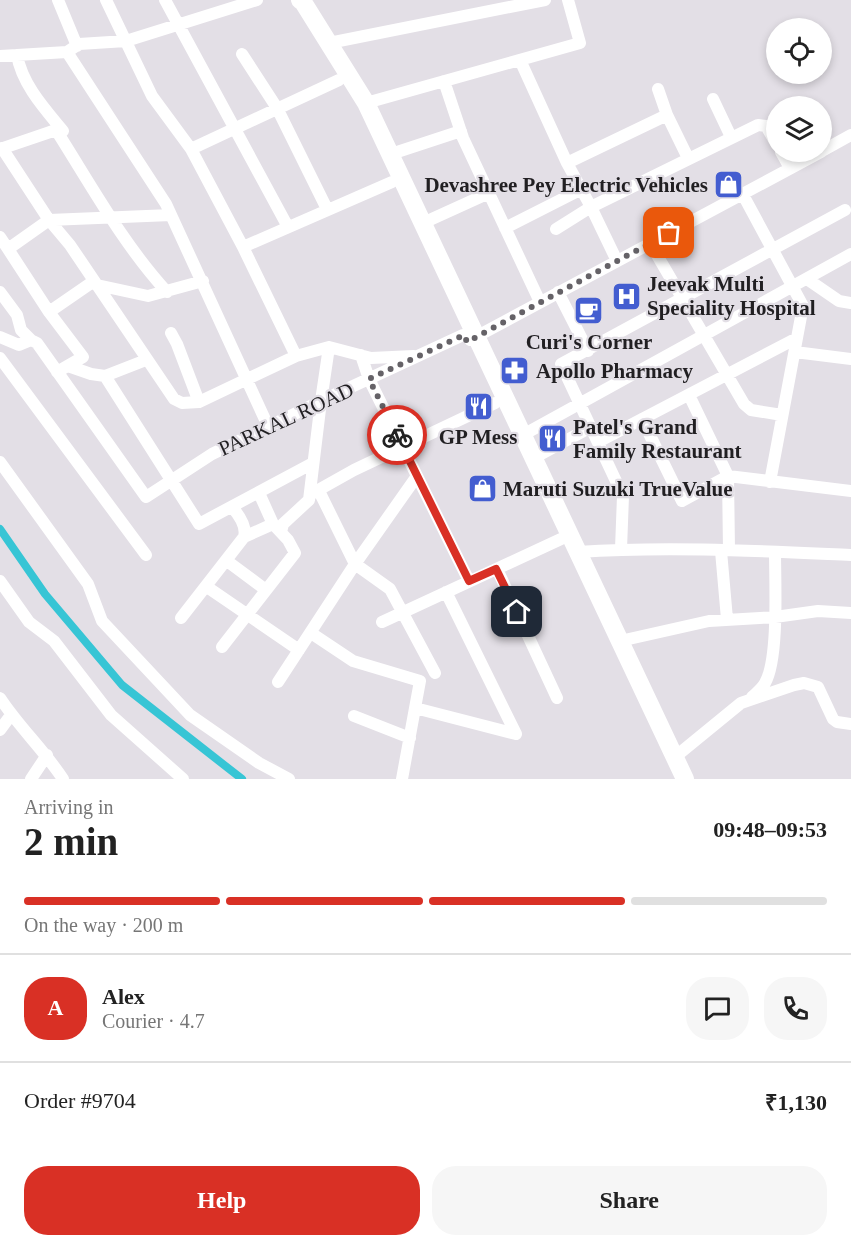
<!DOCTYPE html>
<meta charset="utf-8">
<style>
:root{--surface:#fff;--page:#f6f6f6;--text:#222;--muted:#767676;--line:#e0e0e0;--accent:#d93025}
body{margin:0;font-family:Georgia,serif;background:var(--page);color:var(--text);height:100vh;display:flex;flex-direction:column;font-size:22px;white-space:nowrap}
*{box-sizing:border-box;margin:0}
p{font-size:20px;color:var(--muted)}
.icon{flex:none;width:33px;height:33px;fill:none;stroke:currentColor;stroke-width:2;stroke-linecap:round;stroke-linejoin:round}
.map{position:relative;height:779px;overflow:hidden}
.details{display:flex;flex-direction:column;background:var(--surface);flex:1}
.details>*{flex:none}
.buttons{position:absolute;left:766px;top:18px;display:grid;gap:12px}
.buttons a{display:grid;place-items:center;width:66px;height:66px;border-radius:50%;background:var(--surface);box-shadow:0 3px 9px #0003;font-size:30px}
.pin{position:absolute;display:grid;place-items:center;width:51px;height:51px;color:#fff;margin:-26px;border-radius:12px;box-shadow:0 3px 9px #0006}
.courier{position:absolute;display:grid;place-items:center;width:60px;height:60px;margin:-30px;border:4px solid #d93025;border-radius:50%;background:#fff;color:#222;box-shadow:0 2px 8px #0007}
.overview em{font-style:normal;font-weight:700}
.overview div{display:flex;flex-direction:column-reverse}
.overview{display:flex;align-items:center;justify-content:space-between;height:102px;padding:0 24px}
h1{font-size:39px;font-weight:700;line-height:45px}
.bar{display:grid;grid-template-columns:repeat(4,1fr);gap:9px 6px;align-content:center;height:72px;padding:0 24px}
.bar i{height:8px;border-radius:4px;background:var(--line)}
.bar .active{background:var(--accent)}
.bar p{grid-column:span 4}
.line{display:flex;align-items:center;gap:15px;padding:0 24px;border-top:2px solid var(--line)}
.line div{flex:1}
.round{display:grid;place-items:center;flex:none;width:63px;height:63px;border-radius:24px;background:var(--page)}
.cta{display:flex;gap:12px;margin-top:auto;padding:12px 24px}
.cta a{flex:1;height:69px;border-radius:24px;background:var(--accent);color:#fff;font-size:24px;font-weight:700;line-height:69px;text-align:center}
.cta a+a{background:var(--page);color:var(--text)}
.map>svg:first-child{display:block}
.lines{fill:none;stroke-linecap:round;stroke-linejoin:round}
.canal{stroke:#37c5d5;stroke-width:8}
.minor{stroke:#fff;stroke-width:12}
.highway{stroke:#fff;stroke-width:18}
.done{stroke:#656267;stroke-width:6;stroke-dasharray:0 10.8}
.route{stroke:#d93025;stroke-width:8}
.labels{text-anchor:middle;stroke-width:4.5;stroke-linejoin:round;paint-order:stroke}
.poi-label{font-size:21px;font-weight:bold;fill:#211f22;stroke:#e3dfe6;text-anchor:start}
.street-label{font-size:21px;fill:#211f22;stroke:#e3dfe6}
</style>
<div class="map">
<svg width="851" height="779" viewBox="0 0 851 779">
<rect width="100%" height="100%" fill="#e3dfe6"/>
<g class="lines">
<path class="canal" d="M0 529 45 594 122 685 242 779"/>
<path class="minor" d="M58 0 77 46
M106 0 152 96 191 149 243 247 296 356
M165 0 288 227
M329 43 545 0
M67 52 166 204 268 426
M242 54 277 108 327 209
M0 56 67 52 79 44 126 41 257 0
M520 60 567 163 591 207 617 261
M444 81 463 138 540 302
M658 89 667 115 688 158
M713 99 731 137
M366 103 580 43 568 0
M56 130C91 185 123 244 167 292
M2 148 49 220 8 249 49 312 83 357 57 372
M0 149 56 130 63 131C44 108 22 84 17 55
M191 149 339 80
M822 151 851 135
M781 152 790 168
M391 154 461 131
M567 163 667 115
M742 193 803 306 770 482
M49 220 70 245 174 399 182 403 199 402 296 356 329 347 321 401 309 500 283 524 281 532
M49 220 171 215
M423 223 489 193
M505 228 580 190
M556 229 591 207 758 125 766 126 777 145
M0 237 8 249
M650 243 744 404 751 410 782 415
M243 247 392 182
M807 279 839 301 851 303
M97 285 148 296 203 281
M0 292 17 315 21 330 31 340
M558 292 588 351
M49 312 94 281
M171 333 177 344 199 402
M0 337 19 345 31 340 37 343 146 497 212 454 321 401 463 335
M470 340 821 152
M329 347 371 358 414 356
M795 352 851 359
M361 355 369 379 469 581
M0 358 146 555
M68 366 91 374 105 376 146 360
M105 376 199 524 313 463
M689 395 728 476 729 550
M642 419 682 501 728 476 851 491
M521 436 851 254
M598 442 797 338
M532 459 591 427
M0 462 88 584 102 621 190 715 259 763 289 779
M319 491 355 564 390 589 435 673
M313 493 354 470 495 403
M244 537 273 524
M621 549 623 496 561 364 845 210
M721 551 727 619
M578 552C669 546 760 551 851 555
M227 561 266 590
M497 569 557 698
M0 581 29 622 54 641 111 715 183 779
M207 587 299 650
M446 592 516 734
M181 618 244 537C247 526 239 515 232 507
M382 622 561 539
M311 633 353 661 420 681 415 708
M620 641 709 621 775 617 818 611 851 613
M222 647 295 553 288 540 273 524 259 493
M278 682 355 564 417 476
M752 697C756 693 762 689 765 683 779 659 775 582 775 552
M0 698C19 727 44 750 63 779
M354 716 410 738
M0 730 11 715
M675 757 741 703 794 685 804 683 818 687 833 719 837 722 851 724
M31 779 47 755
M402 779 415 708 516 734"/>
<path class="highway" d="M300 0 303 2 366 103 685 779"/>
</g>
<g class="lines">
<path class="done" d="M397 435 369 379 464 335 467 342 669 233"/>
<path class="route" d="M397 435 469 581 496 569 517 612"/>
</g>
<defs>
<symbol id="shop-square" viewBox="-11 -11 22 22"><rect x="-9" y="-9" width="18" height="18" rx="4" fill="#435dd0" stroke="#e3dfe6"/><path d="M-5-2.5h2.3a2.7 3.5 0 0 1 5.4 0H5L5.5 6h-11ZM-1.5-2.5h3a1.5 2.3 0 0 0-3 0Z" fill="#fff"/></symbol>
<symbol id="hospital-square" viewBox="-11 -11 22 22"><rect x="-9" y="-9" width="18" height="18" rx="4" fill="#435dd0" stroke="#e3dfe6"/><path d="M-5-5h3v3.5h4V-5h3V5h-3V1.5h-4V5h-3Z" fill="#fff"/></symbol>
<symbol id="cafe-square" viewBox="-11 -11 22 22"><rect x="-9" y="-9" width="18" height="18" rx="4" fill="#435dd0" stroke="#e3dfe6"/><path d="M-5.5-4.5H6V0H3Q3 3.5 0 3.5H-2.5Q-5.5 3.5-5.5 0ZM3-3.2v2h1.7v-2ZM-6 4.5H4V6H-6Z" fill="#fff"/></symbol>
<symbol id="pharmacy-square" viewBox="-11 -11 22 22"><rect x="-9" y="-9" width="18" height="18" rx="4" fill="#435dd0" stroke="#e3dfe6"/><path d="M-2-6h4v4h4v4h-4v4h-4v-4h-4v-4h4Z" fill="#fff"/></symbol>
<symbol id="restaurant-square" viewBox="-11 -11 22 22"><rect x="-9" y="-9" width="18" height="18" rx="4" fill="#435dd0" stroke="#e3dfe6"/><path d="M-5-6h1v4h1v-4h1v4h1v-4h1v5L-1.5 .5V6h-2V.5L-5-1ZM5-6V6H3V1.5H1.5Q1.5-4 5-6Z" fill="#fff"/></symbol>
</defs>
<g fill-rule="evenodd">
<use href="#shop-square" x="712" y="168" width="33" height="33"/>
<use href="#hospital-square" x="610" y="280" width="33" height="33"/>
<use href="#cafe-square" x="572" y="294" width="33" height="33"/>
<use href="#pharmacy-square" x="498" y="354" width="33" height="33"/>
<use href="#restaurant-square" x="462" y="390" width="33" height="33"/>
<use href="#restaurant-square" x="536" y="422" width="33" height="33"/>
<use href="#shop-square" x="466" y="472" width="33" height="33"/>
</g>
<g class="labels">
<g class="poi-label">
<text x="708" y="192" text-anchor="end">Devashree Pey Electric Vehicles</text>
<text x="647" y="291">Jeevak Multi<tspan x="647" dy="24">Speciality Hospital</tspan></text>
<text x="589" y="349" text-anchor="middle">Curi's Corner</text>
<text x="536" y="378">Apollo Pharmacy</text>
<text x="573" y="434">Patel's Grand<tspan x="573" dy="24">Family Restaurant</tspan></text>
<text x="478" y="444" text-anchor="middle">GP Mess</text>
<text x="503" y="496">Maruti Suzuki TrueValue</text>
</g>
<g class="street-label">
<text transform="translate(286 419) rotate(-25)" y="7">PARKAL ROAD</text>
</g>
</g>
</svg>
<div class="buttons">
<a><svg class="icon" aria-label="locate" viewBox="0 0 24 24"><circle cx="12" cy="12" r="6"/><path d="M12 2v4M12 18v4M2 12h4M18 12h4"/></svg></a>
<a><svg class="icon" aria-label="layers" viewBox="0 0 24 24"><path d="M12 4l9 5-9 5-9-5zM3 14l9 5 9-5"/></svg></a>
</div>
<div class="pin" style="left:669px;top:233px;background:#ea580c"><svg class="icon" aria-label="bag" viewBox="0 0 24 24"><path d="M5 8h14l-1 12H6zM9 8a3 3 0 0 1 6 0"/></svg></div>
<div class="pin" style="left:517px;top:612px;background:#1f2937"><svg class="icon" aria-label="home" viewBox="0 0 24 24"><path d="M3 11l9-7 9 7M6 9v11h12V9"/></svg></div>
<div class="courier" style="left:397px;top:435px"><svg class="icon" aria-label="bike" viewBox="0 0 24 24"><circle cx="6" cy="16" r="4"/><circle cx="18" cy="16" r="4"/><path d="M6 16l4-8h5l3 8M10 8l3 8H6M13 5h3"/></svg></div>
</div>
<section class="details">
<div class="overview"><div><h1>2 min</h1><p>Arriving in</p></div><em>09:48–09:53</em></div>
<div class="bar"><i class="active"></i><i class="active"></i><i class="active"></i><i></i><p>On the way · 200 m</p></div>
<div class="line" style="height:108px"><b class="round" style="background:var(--accent);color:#fff">A</b><div><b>Alex</b><p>Courier · 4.7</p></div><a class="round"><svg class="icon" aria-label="chat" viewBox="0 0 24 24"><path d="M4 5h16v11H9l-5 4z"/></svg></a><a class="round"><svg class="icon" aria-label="phone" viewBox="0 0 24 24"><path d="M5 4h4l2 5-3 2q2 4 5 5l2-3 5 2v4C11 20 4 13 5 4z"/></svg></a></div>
<div class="line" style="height:78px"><div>Order #9704</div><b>₹1,130</b></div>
<div class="cta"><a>Help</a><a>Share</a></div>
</section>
